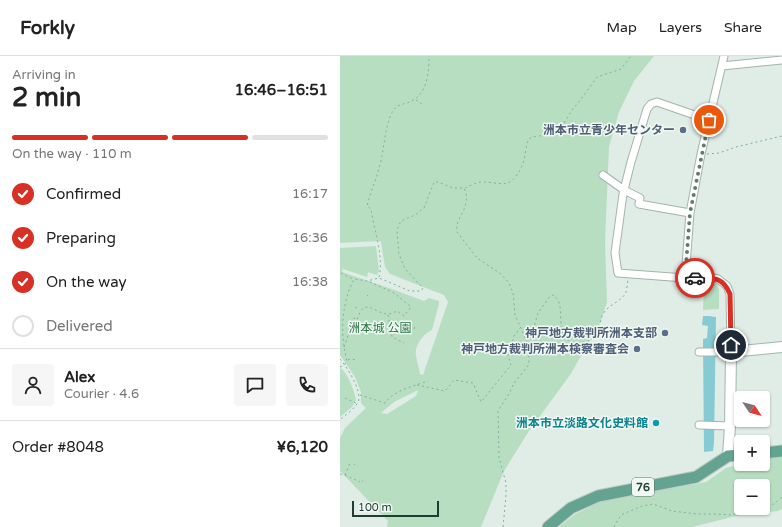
<!DOCTYPE html>
<meta charset="utf-8">
<style>
:root{--surface:#fff;--page:#f6f6f6;--text:#222;--muted:#767676;--line:#e0e0e0;--accent:#d93025}
body{margin:0;font-family:"Varela Round","Noto Sans JP",sans-serif;background:var(--page);color:var(--text);height:100vh;display:flex;flex-direction:column;font-size:15px;white-space:nowrap}
*{box-sizing:border-box;margin:0}
p{font-size:13px;color:var(--muted)}
.icon{flex:none;width:22px;height:22px;fill:none;stroke:currentColor;stroke-width:2;stroke-linecap:round;stroke-linejoin:round}
.map{position:relative;flex:1;overflow:hidden}
.panel{display:flex;flex-direction:column;background:var(--surface);width:340px}
.panel>*{flex:none}
.needle{width:26px;rotate:125deg}
.buttons{position:absolute;left:394px;top:335px;display:grid;gap:8px}
.buttons a{display:grid;place-items:center;width:36px;height:36px;border-radius:4px;background:var(--surface);box-shadow:0 1px 3px #0004;font-size:20px}
.scale{position:absolute;left:12px;bottom:10px;width:87px;box-sizing:border-box;padding-left:4px;border:2px solid #203d34;border-top:0;font-size:11px;line-height:14px;white-space:nowrap;color:#203d34;-webkit-text-stroke:3px #f1f8f4;paint-order:stroke}
.pin{position:absolute;display:grid;place-items:center;width:34px;height:34px;color:#fff;margin:-17px;border:2px solid #fff;border-radius:50%;box-shadow:0 1px 4px #0007}
.courier{position:absolute;display:grid;place-items:center;width:40px;height:40px;margin:-20px;border:3px solid #d93025;border-radius:50%;background:#fff;color:#222;box-shadow:0 1px 5px #0007}
.headline em{font-style:normal;font-weight:700}
.headline div{display:flex;flex-direction:column-reverse}
.headline{display:flex;align-items:center;justify-content:space-between;height:68px;padding:0 12px}
h1{font-size:26px;font-weight:700;line-height:30px}
.bar{display:grid;grid-template-columns:repeat(4,1fr);gap:6px 4px;align-content:center;height:48px;padding:0 12px}
.bar i{height:5px;border-radius:3px;background:var(--line)}
.bar .current{background:var(--accent)}
.bar p{grid-column:span 4}
.line{display:flex;align-items:center;gap:10px;padding:0 12px;border-top:1px solid var(--line)}
.line div{flex:1}
.round{display:grid;place-items:center;flex:none;width:42px;height:42px;border-radius:4px;background:var(--page)}
ol{padding:0 12px;list-style:none}
li{display:flex;align-items:center;gap:12px;height:44px}
li p{margin-inline-start:auto}
li .icon{padding:4px;border-radius:50%;background:var(--accent);color:#fff;stroke-width:4}
li:last-child{color:var(--muted)}
li i{width:22px;height:22px;border:2px solid var(--line);border-radius:50%}
header{display:flex;align-items:center;gap:24px;box-sizing:border-box;height:56px;padding:0 20px;background:var(--surface);border-bottom:1px solid var(--line)}
header strong{font-size:19px}
nav{display:flex;gap:22px;margin-inline-start:auto;font-size:14px}
main{display:flex;flex:1;min-height:0}
.map>svg:first-child{display:block}
.green{fill:#b8dec1;fill-rule:evenodd}
.water{fill:#86cad3}
.lines{fill:none;stroke-linecap:round;stroke-linejoin:round}
.street-casing{stroke:#a3b4ad;stroke-width:9}
.secondary-casing{stroke:#9eb8ae;stroke-width:12}
.primary-casing{stroke:#c1c9c6;stroke-width:13}
.path{stroke:#7fb19f;stroke-width:1;stroke-dasharray:2 3;stroke-linecap:butt}
.street{stroke:#fff;stroke-width:7}
.secondary{stroke:#fff;stroke-width:10}
.primary{stroke:#63a390;stroke-width:11}
.done{stroke:#637a72;stroke-width:4;stroke-dasharray:0 7.2}
.route{stroke:#d93025;stroke-width:5}
.service-dot{fill:#5c6f8a;stroke:#f1f8f4;stroke-width:1.5}
.culture-dot{fill:#0f9aa8;stroke:#f1f8f4;stroke-width:1.5}
.labels{text-anchor:middle;stroke-width:3;stroke-linejoin:round;paint-order:stroke}
.shield{fill:#f1f8f4;stroke:#5f756e;stroke-width:1}
.shield-label{font-size:11px;font-weight:bold;fill:#203d34}
.service-label{font-size:12px;font-weight:bold;fill:#4e5e75;stroke:#f1f8f4;text-anchor:end}
.park-label{font-size:12px;fill:#297544;stroke:#f1f8f4}
.culture-label{font-size:12px;font-weight:bold;fill:#0d838f;stroke:#f1f8f4;text-anchor:end}
</style>
<header>
<strong>Forkly</strong>
<nav><a>Map</a><a>Layers</a><a>Share</a></nav>
</header>
<main>
<section class="panel">
<div class="headline"><div><h1>2 min</h1><p>Arriving in</p></div><em>16:46–16:51</em></div>
<div class="bar"><i class="current"></i><i class="current"></i><i class="current"></i><i></i><p>On the way · 110 m</p></div>
<ol>
<li><svg class="icon" aria-label="check" viewBox="0 0 24 24"><path d="M5 12l5 5 9-10"/></svg>Confirmed<p>16:17</p></li>
<li><svg class="icon" aria-label="check" viewBox="0 0 24 24"><path d="M5 12l5 5 9-10"/></svg>Preparing<p>16:36</p></li>
<li><svg class="icon" aria-label="check" viewBox="0 0 24 24"><path d="M5 12l5 5 9-10"/></svg>On the way<p>16:38</p></li>
<li><i></i>Delivered</li>
</ol>
<div class="line" style="height:72px"><a class="round"><svg class="icon" aria-label="person" viewBox="0 0 24 24"><circle cx="12" cy="8" r="4"/><path d="M4 21q1-7 8-7t8 7"/></svg></a><div><b>Alex</b><p>Courier · 4.6</p></div><a class="round"><svg class="icon" aria-label="chat" viewBox="0 0 24 24"><path d="M4 5h16v11H9l-5 4z"/></svg></a><a class="round"><svg class="icon" aria-label="phone" viewBox="0 0 24 24"><path d="M5 4h4l2 5-3 2q2 4 5 5l2-3 5 2v4C11 20 4 13 5 4z"/></svg></a></div>
<div class="line" style="height:52px"><div>Order #8048</div><b>¥6,120</b></div>
</section>
<div class="map">
<svg width="442" height="471" viewBox="0 0 442 471">
<rect width="100%" height="100%" fill="#e0ece6"/>
<path class="green" d="M0 0H314L294 25 279 56 269 91 265 185 267 246 260 267 230 319 189 375 164 415 141 471H47L48 465 0 415V382L5 372 26 352 21 347V336L15 321 0 299V192L36 190 39 215 37 219 28 216 27 221 3 213 2 216 49 232 84 245 89 242 99 245V248L92 274C83 278 74 290 76 300 77 306 79 312 80 318L83 319 108 246 104 239 50 218 45 211 41 186 39 185 0 187ZM78 334 76 340 47 358 41 357 54 346Z
M364 225H375L379 233V253L363 254Z
M0 312C7 315 15 336 16 344L12 351 0 361Z
M442 400V453L438 455 400 459 352 471H219L234 459 263 444 366 426 386 412 401 408H423V403ZM401 430H423V452H401Z"/>
<path class="water" d="M363 260H369L376 261 374 387 373 395 364 396 363 283 367 282 368 270 362 269Z"/>
<g class="lines">
<defs>
<path id="street" d="M382 10 442 4
M263 119 284 134 300 142 299 148 350 157
M345 222 350 157 361 98 384 0
M359 296H391L390 238 387 230 378 223 373 222H345L278 217 275 197 283 138 291 106 307 53 311 48 317 46 369 64
M359 369 390 370"/>
<path id="secondary" d="M388 400 390 370 391 296 442 291"/>
<path id="primary" d="M423 397 442 395
M208 471 231 452 258 440 356 421 388 400 401 399"/>
</defs>
<use href="#street" class="street-casing"/>
<use href="#secondary" class="secondary-casing"/>
<use href="#primary" class="primary-casing"/>
<path class="path" d="M76 44 82 48
M367 98 379 97 396 91 442 80
M125 132C130 130 136 126 142 126 162 126 169 135 181 112 186 103 185 89 189 83L192 81 207 79 221 72 232 54 242 42 257 21 281 13 291 0
M1 217 13 223
M39 221C44 201 34 174 31 153L27 150C30 137 36 125 39 112 44 96 44 77 50 61 56 45 62 51 73 44 88 36 89 14 89 0
M27 240 28 239
M15 251 17 252
M48 259 52 281 64 287
M74 273 75 270
M185 280 194 271 198 257 210 240 213 239C228 248 213 276 230 285 235 287 240 287 245 286 265 280 256 267 265 255 271 248 283 244 286 236 287 233 287 228 288 224
M4 291 14 262 17 264C25 239 34 258 48 258 51 258 55 256 57 255L64 260 71 251 54 237 28 225
M0 303C7 311 23 336 18 346 14 354 6 358 0 364
M8 304 11 303 16 304
M0 311 5 308 7 305C0 278 1 249 14 223L27 225 39 222 70 235H81L83 232 65 213 59 198 57 177 58 171 61 165 75 159 84 152 94 126H98L113 132H124C133 152 114 161 117 176L137 202 161 218 169 227 173 237 175 259 185 281 189 296V305L188 310 174 327 170 336 158 355 159 402 166 427V440L163 471
M77 329 105 335 114 324 133 327 141 346 171 309 168 299 174 280 180 272
M20 339 45 347C54 334 74 330 88 325
M5 342 16 347
M14 408 15 409
M0 418 5 419 10 407
M5 419 20 426
M22 425H23
M416 452H422
M423 452 431 450 442 441
M274 471 278 463 283 458 302 450 313 448 332 455 357 458H373L392 459 406 452"/>
<use href="#street" class="street"/>
<use href="#secondary" class="secondary"/>
<use href="#primary" class="primary"/>
</g>
<g class="lines">
<path class="done" d="M355 222H345L350 157 369 64"/>
<path class="route" d="M355 222C373 222 382 220 390 238L391 289"/>
</g>
<g class="service-dot">
<circle cx="343" cy="74" r="4"/>
<circle cx="325" cy="277" r="4"/>
<circle cx="297" cy="293" r="4"/>
</g>
<circle class="culture-dot" cx="316" cy="367" r="4"/>
<g class="labels">
<rect class="shield" x="292" y="422" width="22" height="18" rx="3"/>
<g class="shield-label">
<text x="303" y="435">76</text>
</g>
<g class="service-label">
<text x="335" y="78">洲本市立青少年センター</text>
<text x="317" y="281">神戸地方裁判所洲本支部</text>
<text x="289" y="297">神戸地方裁判所洲本検察審査会</text>
</g>
<g class="park-label">
<text x="40" y="276">洲本城 公園</text>
</g>
<g class="culture-label">
<text x="308" y="371">洲本市立淡路文化史料館</text>
</g>
</g>
</svg>
<div class="buttons">
<a><svg class="needle" viewBox="-14 -14 28 28"><path d="M0-13l5 13h-10z" fill="#e53935"/><path d="M0 13l5-13h-10z" fill="#767676"/></svg></a>
<a>+</a>
<a>−</a>
</div>
<div class="scale">100 m</div>
<div class="pin" style="left:369px;top:64px;background:#ea580c"><svg class="icon" aria-label="bag" viewBox="0 0 24 24"><path d="M5 8h14l-1 12H6zM9 8a3 3 0 0 1 6 0"/></svg></div>
<div class="pin" style="left:391px;top:289px;background:#1f2937"><svg class="icon" aria-label="home" viewBox="0 0 24 24"><path d="M3 11l9-7 9 7M6 9v11h12V9"/></svg></div>
<div class="courier" style="left:355px;top:222px"><svg class="icon" aria-label="car" viewBox="0 0 24 24"><path d="M5 17H2v-5l4-1 3-4h7l3 4 3 1v5h-3M9 17h6M6 11h13"/><circle cx="7" cy="17" r="2"/><circle cx="17" cy="17" r="2"/></svg></div>
</div>
</main>
